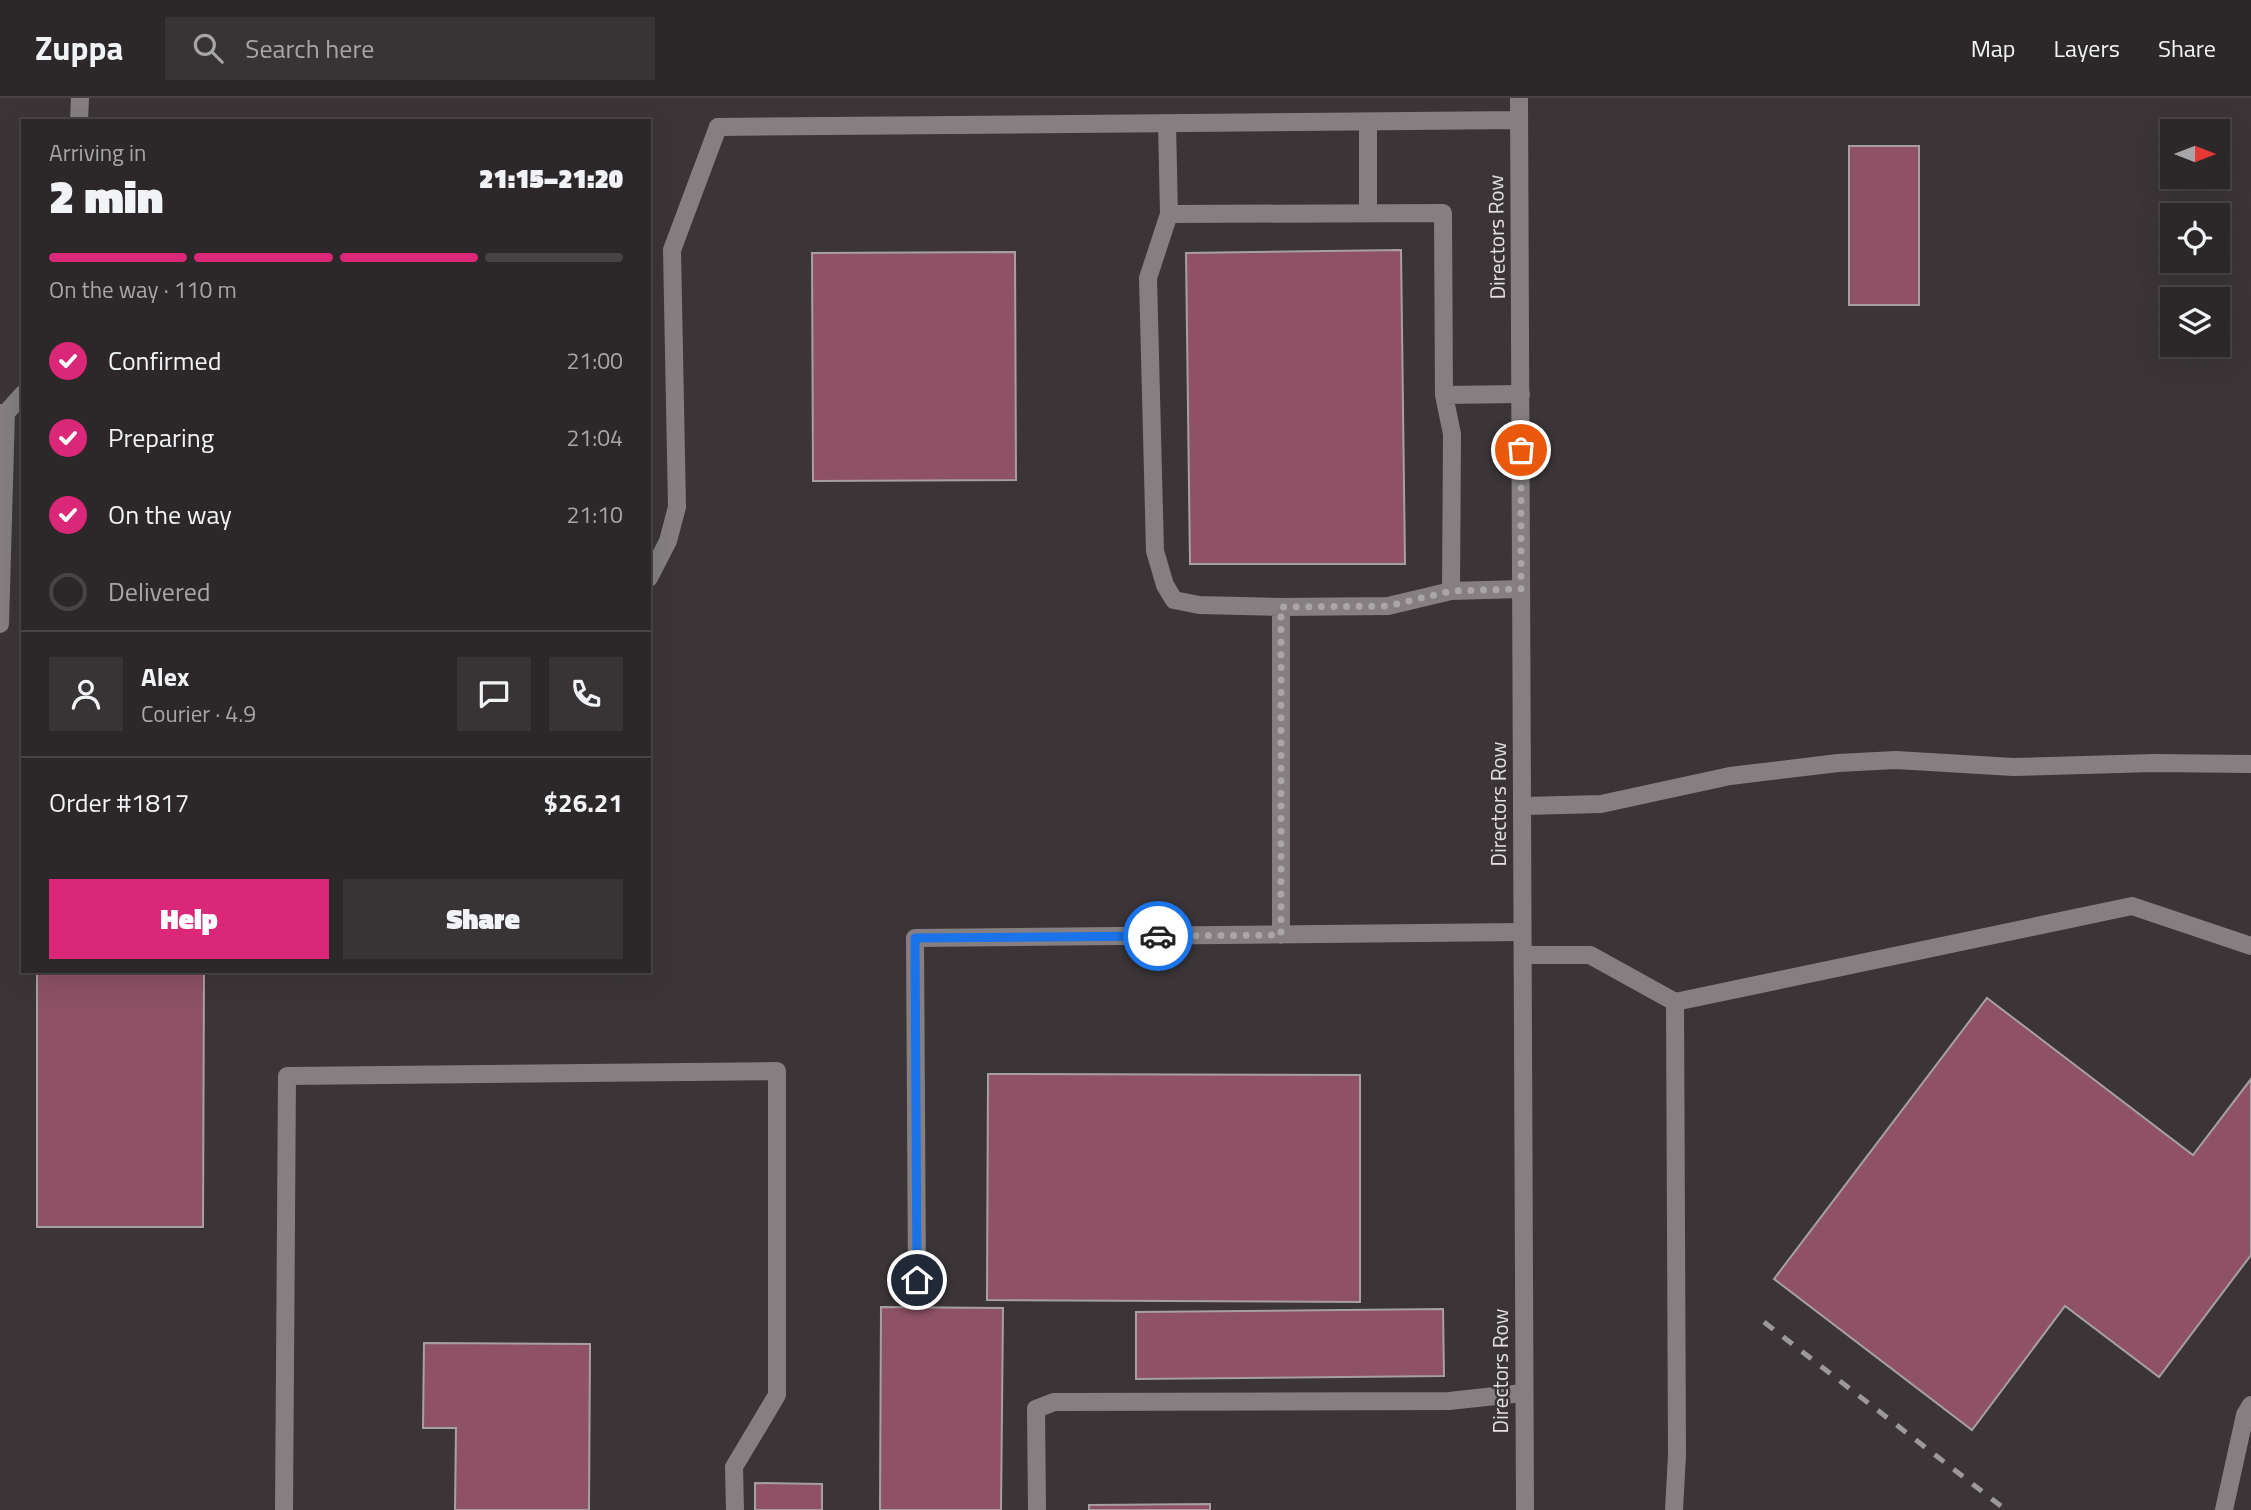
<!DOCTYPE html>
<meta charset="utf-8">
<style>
:root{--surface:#2c2829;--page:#383435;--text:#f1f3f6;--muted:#a6a6a8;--line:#484446;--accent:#db2777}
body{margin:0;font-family:"Titillium Web",sans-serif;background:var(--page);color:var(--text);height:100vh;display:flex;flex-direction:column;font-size:26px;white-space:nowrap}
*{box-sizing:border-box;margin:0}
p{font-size:23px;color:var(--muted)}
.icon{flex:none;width:38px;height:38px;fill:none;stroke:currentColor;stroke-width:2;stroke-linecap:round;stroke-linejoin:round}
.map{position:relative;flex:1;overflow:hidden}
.panel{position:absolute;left:21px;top:21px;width:630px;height:854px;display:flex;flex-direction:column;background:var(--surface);border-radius:0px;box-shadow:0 7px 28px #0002,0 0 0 2px var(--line)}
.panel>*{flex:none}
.needle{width:46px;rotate:90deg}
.tools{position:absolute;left:2160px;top:21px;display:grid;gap:14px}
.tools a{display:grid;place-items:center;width:70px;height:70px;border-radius:0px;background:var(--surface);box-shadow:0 7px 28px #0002,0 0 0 2px var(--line);font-size:35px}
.pin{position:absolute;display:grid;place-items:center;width:60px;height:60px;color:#fff;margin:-30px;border:4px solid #fff;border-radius:50%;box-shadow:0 2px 7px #0007}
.courier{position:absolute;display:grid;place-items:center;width:70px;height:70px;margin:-35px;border:5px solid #1a73e8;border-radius:50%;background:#fff;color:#222;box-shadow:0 2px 9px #0007}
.head em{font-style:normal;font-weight:800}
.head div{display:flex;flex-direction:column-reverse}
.head{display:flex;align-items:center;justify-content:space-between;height:119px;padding:0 28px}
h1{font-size:46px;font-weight:800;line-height:52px}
.bar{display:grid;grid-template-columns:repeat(4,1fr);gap:10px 7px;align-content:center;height:84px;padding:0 28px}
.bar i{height:9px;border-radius:5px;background:var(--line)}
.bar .current{background:var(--accent)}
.bar p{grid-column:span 4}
.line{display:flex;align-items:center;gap:18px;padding:0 28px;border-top:2px solid var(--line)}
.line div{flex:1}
.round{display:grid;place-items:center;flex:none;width:74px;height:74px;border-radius:0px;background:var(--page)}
ol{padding:0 28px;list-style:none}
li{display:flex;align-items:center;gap:21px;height:77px}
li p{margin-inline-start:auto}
li .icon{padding:7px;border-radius:50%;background:var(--accent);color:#fff;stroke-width:4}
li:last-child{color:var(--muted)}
li i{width:38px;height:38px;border:4px solid var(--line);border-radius:50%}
.button{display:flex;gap:14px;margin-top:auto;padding:14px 28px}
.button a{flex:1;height:80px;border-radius:0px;background:var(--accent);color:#fff;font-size:28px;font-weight:800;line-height:80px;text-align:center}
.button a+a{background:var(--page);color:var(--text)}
header{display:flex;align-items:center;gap:42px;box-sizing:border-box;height:98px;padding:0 35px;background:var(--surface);border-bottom:2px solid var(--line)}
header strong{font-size:33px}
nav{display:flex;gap:38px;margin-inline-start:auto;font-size:24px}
.search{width:490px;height:63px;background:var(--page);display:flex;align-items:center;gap:18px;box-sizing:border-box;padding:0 24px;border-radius:0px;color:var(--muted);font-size:26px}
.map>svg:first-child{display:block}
.building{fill:#8e5165;stroke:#a7a0a2;stroke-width:2}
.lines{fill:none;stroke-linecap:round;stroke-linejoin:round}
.lane{stroke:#857f81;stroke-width:18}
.street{stroke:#857f81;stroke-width:18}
.rail{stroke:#9d999a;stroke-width:5;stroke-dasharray:12 12;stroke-linecap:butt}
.done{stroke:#aaa5a6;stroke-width:7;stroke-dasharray:0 12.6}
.route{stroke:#1a73e8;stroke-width:9}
.labels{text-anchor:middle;stroke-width:5;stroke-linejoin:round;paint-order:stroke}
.street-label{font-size:21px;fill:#e5e1e2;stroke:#3b3537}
</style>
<header>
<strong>Zuppa</strong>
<div class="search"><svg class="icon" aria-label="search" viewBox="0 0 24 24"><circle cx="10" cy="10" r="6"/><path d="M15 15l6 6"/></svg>Search here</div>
<nav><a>Map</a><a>Layers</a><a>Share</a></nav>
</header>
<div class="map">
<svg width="2251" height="1412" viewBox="0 0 2251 1412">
<rect width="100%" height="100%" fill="#3b3537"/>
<path class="building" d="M1849 48H1919V207H1849Z
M1401 152 1405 466H1190L1186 155Z
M1015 154 1016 382 813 383 812 155Z
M37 873H204L203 1129H37Z
M1987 900 2193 1057 2251 981V1157L2159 1279 2065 1208 1972 1332 1774 1181Z
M988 976 1360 977V1204L987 1202Z
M881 1209 1003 1210 1001 1412H880Z
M1443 1211 1444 1278 1136 1281V1214Z
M424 1245 590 1246 589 1412H455L456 1330H423Z
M755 1385 822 1386V1412H755Z
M1210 1406V1412H1089V1407Z"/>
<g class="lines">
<path class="lane" d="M79 23 80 0
M1167 26 1169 116 1443 115 1444 297 1452 336 1451 493 1521 491
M1368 115V24
M1169 116 1148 180 1155 453 1165 487 1174 502 1199 507 1281 509
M1444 297 1521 296
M0 315H6L0 526
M6 315 23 296
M649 480 668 443 677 409 672 152 718 29
M1522 708 1601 706 1730 678 1838 665 1896 662 2013 669 2153 665 2251 666
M1281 837V509L1388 508 1451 493
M1523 857H1590L1675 904 1677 1357 1674 1412
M1675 904 2132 808 2251 848
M917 1182 915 840 1522 834
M284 1412 287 978 777 973V1297L734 1369 735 1412
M1037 1412 1036 1311 1054 1304 1449 1303 1523 1295
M2224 1412 2245 1317 2251 1307"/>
<path class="street" d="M1519 0 1525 1412
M718 29 1519 22"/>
<path class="rail" d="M1764 1224 2006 1412"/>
</g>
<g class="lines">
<path class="done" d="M1158 838 1281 837V509L1388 508 1451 493 1521 491V352"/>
<path class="route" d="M917 1182 915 840 1158 838"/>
</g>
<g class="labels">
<g class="street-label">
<text transform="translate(1497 139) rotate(-91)" y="7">Directors Row</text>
<text transform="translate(1499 706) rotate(-90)" y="7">Directors Row</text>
<text transform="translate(1501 1273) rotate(-90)" y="7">Directors Row</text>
</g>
</g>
</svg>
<div class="tools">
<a><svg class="needle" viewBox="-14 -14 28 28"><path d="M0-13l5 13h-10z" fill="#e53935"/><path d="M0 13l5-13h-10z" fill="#a6a6a8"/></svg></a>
<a><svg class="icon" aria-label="locate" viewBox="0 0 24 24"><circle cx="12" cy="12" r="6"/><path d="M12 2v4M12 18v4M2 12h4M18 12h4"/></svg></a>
<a><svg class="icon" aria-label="layers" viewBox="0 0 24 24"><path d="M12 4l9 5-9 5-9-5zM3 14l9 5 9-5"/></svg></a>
</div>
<div class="pin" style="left:1521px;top:352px;background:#ea580c"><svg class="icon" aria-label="bag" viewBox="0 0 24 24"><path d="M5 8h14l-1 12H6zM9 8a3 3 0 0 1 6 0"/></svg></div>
<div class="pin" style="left:917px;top:1182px;background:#1f2937"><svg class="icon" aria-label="home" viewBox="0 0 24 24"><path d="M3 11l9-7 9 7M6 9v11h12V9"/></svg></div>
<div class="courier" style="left:1158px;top:838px"><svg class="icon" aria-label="car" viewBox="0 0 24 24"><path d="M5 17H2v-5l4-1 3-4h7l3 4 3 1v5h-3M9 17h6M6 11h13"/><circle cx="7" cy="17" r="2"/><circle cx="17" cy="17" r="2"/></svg></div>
<section class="panel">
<div class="head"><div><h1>2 min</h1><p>Arriving in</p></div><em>21:15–21:20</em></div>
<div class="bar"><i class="current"></i><i class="current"></i><i class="current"></i><i></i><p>On the way · 110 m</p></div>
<ol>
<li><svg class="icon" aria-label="check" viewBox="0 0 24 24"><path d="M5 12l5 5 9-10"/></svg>Confirmed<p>21:00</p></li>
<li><svg class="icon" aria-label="check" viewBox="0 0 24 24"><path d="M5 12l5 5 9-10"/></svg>Preparing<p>21:04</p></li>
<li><svg class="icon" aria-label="check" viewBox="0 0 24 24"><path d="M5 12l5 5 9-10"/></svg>On the way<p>21:10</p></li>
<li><i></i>Delivered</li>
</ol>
<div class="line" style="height:126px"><a class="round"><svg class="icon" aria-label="person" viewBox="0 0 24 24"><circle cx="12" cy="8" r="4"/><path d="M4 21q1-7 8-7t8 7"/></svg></a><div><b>Alex</b><p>Courier · 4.9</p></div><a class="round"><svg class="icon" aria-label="chat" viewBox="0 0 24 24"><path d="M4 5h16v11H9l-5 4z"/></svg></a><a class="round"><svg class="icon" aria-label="phone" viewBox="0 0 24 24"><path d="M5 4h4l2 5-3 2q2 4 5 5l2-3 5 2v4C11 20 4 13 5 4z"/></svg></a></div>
<div class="line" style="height:91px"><div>Order #1817</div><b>$26.21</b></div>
<div class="button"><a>Help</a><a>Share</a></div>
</section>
</div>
